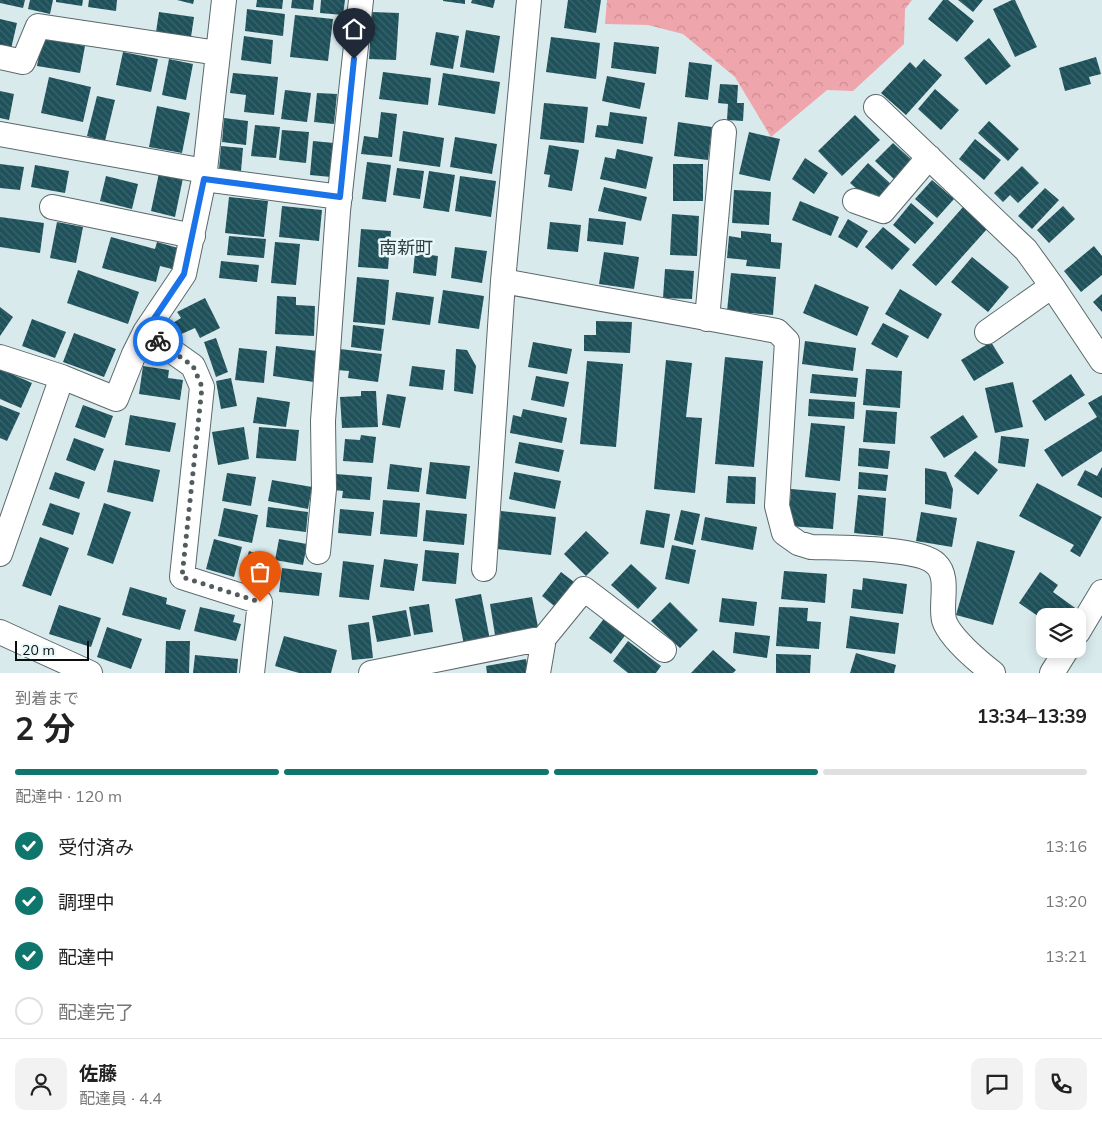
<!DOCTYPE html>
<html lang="ja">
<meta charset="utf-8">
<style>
:root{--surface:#fff;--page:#f2f2f2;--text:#222;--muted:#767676;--line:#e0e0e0;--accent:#0f766e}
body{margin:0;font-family:Mulish,"Noto Sans JP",sans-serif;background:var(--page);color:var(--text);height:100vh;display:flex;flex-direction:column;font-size:19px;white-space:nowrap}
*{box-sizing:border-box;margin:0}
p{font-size:16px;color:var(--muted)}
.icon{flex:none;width:28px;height:28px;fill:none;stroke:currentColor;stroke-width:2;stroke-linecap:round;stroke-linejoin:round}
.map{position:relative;height:673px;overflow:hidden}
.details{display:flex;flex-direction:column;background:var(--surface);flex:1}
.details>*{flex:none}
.fabs{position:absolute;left:1036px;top:608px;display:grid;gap:10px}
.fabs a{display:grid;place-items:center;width:50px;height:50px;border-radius:10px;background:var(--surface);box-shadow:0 2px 12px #0003;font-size:25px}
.scale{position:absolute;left:15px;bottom:12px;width:74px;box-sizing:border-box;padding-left:5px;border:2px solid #090e0f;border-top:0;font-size:14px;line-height:18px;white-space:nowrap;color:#090e0f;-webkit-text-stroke:4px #e7f7fa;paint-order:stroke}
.pin{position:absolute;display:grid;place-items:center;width:42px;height:42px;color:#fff;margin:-51px -21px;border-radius:50% 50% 50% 0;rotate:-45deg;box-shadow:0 0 5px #0007}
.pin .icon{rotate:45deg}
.courier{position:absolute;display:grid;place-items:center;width:50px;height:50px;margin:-25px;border:4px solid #1a73e8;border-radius:50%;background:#fff;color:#222;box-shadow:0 1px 6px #0007}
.summary em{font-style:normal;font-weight:700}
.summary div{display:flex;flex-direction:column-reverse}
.summary{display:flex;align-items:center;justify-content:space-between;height:85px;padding:0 15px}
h1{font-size:32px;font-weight:700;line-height:38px}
.bar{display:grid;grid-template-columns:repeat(4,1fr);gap:8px 5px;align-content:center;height:60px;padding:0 15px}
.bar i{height:6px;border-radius:4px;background:var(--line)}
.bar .selected{background:var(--accent)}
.bar p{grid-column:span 4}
.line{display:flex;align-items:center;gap:12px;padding:0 15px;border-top:1px solid var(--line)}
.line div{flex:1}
.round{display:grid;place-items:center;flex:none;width:52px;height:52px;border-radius:10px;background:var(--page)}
ol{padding:0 15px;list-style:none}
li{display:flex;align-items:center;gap:15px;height:55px}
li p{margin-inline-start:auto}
li .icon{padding:5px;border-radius:50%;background:var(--accent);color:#fff;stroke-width:4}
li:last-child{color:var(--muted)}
li i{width:28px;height:28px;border:2px solid var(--line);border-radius:50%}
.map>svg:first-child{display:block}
.forest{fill:url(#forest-crowns)}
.building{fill:url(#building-back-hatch)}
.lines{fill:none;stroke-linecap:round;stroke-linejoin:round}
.minor-casing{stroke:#5a686b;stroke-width:26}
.minor{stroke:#fff;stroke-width:24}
.done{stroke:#525b5d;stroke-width:5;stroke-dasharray:0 9}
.route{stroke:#1a73e8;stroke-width:6}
.labels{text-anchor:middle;stroke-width:5;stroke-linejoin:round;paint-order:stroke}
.quarter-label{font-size:18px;fill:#313e40;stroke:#e7f7fa}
</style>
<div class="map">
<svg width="1102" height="673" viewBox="0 0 1102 673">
<defs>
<pattern id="forest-crowns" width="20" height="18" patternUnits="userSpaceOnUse" patternTransform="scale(1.25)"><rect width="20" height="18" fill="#eea5ac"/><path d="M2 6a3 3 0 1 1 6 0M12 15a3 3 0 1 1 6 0" fill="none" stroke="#cb8d93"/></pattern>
<pattern id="building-back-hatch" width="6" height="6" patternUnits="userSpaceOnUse" patternTransform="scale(1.25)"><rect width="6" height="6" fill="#1e515a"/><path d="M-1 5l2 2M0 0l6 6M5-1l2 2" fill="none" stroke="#3c656d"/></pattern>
</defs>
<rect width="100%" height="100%" fill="#d9eaed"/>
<path class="forest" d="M607 0H912L905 9 904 44 853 91 827 90 771 137 735 77 683 34 648 25 605 24Z"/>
<path class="building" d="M0 0H25L23 8 0 3Z
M30 0H53L50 14 28 9Z
M56 0H83L82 6 56 2Z
M89 0H117L116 11 88 7Z
M177 0H194L193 4Z
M257 0H283L282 9 256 7Z
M292 0H314L313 10 291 8Z
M321 0H345L343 15 320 13Z
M443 0H465V4L443 1Z
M472 0H495L493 8 471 3Z
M568 0H601L596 33 564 28Z
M943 0H948L974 21 957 42 928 19Z
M958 0H983L973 12Z
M1012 0H1015L1037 47 1015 57 993 9Z
M247 9 285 14 283 36 245 31Z
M159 12 194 17 191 37 156 32Z
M372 12 399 13 396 60 369 59Z
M295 15 333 19 328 61 290 57Z
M0 19 17 23 11 49 0 46Z
M466 30 500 36 494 73 460 67Z
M436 32 459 36 453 69 430 65Z
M244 36 273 40 271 64 241 60Z
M551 37 600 43 596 79 546 72Z
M42 38 85 46 80 73 37 66Z
M989 38 1011 66 986 85 964 58Z
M614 42 659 47 656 74 611 68Z
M123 52 158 59 151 92 116 85Z
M1096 57 1101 74 1089 77 1091 84 1065 91 1059 68Z
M169 59 193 64 186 100 162 95Z
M924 59 942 75 906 115 881 93 910 62 916 68Z
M689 62 712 65 708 100 685 97Z
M383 72 431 78 428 105 379 99Z
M233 73 278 77 274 115 244 112 246 95 230 93Z
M443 73 500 82 495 114 438 105Z
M607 76 645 83 640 109 602 101Z
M49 77 91 87 83 122 41 113Z
M720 84 738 85 737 103H744L743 121 727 120 728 104 718 103Z
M935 89 959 110 941 130 918 109Z
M285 90 311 93 307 122 281 119Z
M0 91 14 94 9 120 0 118Z
M317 93 337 94 334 124 314 122Z
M97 96 115 100 105 141 87 136Z
M544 103 588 107 584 143 540 139Z
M157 106 190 113 182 153 149 147Z
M381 112 397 114 392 157 361 154 364 136 378 138Z
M610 112 647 117 643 144 595 137 597 125 608 126Z
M855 115 880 140 842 176 818 151Z
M224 118 248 121 246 145 222 142Z
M989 121 1019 149 1008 161 978 133Z
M678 122 712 127 708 160 674 156Z
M255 125 280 127 276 158 251 156Z
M282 130 309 132 306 163 279 160Z
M403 131 444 138 440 167 399 161Z
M749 132 780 139 770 181 739 174Z
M455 137 497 144 492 174 450 167Z
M975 139 1001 160 984 180 959 159Z
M313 141 334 143 331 177 310 175Z
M893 143 913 161 895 180 875 161Z
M549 145 579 150 572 191 548 187 550 175 544 174Z
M221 146 243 148 241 171 219 169Z
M617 149 653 157 646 189 600 179 605 157 615 159Z
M805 158 828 173 814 194 792 179Z
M367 162 391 165 386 202 362 199Z
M868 163 892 185 879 200 872 193 867 198 850 183Z
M0 164 24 167 20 190 0 188Z
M673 164H703V201H673Z
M35 165 69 171 65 193 31 187Z
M1022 166 1039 183 1018 203 1010 195 1003 202 994 193Z
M397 168 424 171 420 199 393 195Z
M429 171 455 175 449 212 423 208Z
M159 173 183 178 175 217 151 211Z
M106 176 138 184 132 209 100 201Z
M460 176 496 181 491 217 455 211Z
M932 180 954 199 937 218 915 199Z
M604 187 647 197 641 221 598 211Z
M1045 188 1059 200 1032 229 1018 216Z
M734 190 771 192 769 225 732 223Z
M229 197 268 201 264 237 225 233Z
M800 201 839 217 831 236 792 220Z
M911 203 934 223 915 244 893 225Z
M282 206 322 210 319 241 279 237Z
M1063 206 1075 219 1049 243 1037 230Z
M963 207 987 229 936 286 912 265Z
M672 214 699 216 697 256 670 255Z
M0 217 44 223 40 253 0 247Z
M589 218 626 222 623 245 587 241Z
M848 219 868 231 857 248 838 237Z
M57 222 83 227 76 263 50 258Z
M550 222 581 225 578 252 547 249Z
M883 227 910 249 892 270 865 247Z
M361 229 391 231 388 269 358 267Z
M741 231 771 234V242L782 243 780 269 746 266 747 260 727 258 729 236 741 238Z
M229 236 266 239 264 258 227 255Z
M111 237 155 249 157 242 178 248 172 269 160 266 156 282 102 268Z
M275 242 300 244 296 285 271 283Z
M1094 246 1102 256V275L1081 292 1064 271Z
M455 247 487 251 482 283 451 278Z
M604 252 639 257 634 289 599 284Z
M415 253 438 256 436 276 413 273Z
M972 257 1009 287 988 312 951 282Z
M221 261 259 265 257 282 219 278Z
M665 269 694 271 692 299 663 298Z
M78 270 139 292 128 324 67 303Z
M731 273 776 277 773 315 727 311Z
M357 277 389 280 385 325 353 322Z
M815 284 869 307 857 336 803 313Z
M900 289 942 314 928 339 885 314Z
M443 290 484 296 479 329 438 323Z
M396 292 434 297 430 325 392 320Z
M1102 294V312L1093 302Z
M277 296 296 297V305L315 306 314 336 275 334Z
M205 298 220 328 200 338 195 328 177 336 171 324 181 318 177 312Z
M0 307 13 317 0 336Z
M32 319 66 332 55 358 22 346Z
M596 321 632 322 630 353 584 351V335H596Z
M883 323 909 336 897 358 871 344Z
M353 325 384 329 381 351 351 347Z
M74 333 116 349 104 377 63 362Z
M216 338 228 372 216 377 204 342Z
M805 341 856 348 853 371 802 364Z
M533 342 572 349 567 374 528 367Z
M991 342 1004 363 974 381 961 360Z
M276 346 318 351 314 382 273 376Z
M239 348 267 351 264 383 235 380Z
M340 349 382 354 378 382 348 378 349 371 337 370Z
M456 349 467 350 476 366 473 394 454 391Z
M725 357 763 361 754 467 715 464Z
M666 360 692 363 686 417 702 418 695 493 654 489Z
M587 361 623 364 616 447 580 444Z
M143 366 169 370 168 378 183 380 180 400 139 394Z
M412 366 445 370 443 390 409 386Z
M0 369 32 383 21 408 0 399Z
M866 369 902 371 900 408 863 405Z
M812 374 858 378 856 397 810 393Z
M1071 374 1085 395 1045 421 1032 401Z
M536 376 569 382 564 407 531 400Z
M231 378 237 406 221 409 216 381Z
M1013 382 1023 427 995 433 985 388Z
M361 391H376L378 427 342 428 340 397 361 396Z
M387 394 406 397 400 428 382 425Z
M1102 395V451L1062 477 1044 450 1097 417 1088 403Z
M257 397 290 402 286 427 253 423Z
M809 399 855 402 854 419 808 416Z
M0 405 20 413 7 441 0 438Z
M83 405 113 416 105 438 75 427Z
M523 409 567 418 562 443 510 433 513 415 521 417Z
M866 410 897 412 895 444 863 442Z
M130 415 176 423 170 452 125 445Z
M963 415 978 437 944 458 930 437Z
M811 423 845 426 840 481 805 477Z
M244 427 249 459 218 465 212 432Z
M259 427 299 430 296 461 256 458Z
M361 435 376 437 373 463 343 461 345 439 360 440Z
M1001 436 1029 439 1025 467 998 463Z
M74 438 104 449 95 471 66 460Z
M519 442 564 450 559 472 515 463Z
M859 448 890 451 888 469 858 466Z
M975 451 998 470 978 495 954 476Z
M114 460 160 470 153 502 107 492Z
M430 462 470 466 466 499 426 494Z
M390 464 422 468 419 492 387 489Z
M1102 467V498L1077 485 1085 470 1097 476Z
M925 468 946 472 953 489 951 509 925 504Z
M55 472 85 482 79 499 49 489Z
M514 472 561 481 555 509 509 499Z
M859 472 888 475 886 491 858 489Z
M227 473 256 477 251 506 222 501Z
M336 474 372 477 370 500 342 498 343 491 334 490Z
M728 476 756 477 755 504 726 503Z
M272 480 312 487 308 509 268 501Z
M1037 483 1102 517 1080 557 1070 551 1074 545 1019 516Z
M791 489 836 493 833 529 788 526Z
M858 495 886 498 883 536 854 533Z
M383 500 420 503 417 537 380 534Z
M50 503 80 513 73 535 42 525Z
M104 503 131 512 113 564 87 555Z
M268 507 308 512 306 532 266 527Z
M224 508 258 515 252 543 218 536Z
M340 509 374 512 371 536 338 533Z
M426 510 467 514 464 545 423 541Z
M646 510 670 514 664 548 640 544Z
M681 510 700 514 693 545 674 540Z
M501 511 556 517 551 555 497 549Z
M921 512 957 518 952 547 916 541Z
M705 517 757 527 753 550 701 540Z
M586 531 609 553 586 576 564 554Z
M40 537 69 548 51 596 22 586Z
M214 539 242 547 234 577 206 569Z
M279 539 307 544 303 565 275 560Z
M977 541 1015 551 993 625 956 615Z
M672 545 696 550 689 584 665 579Z
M425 550 459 553 456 584 422 581Z
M249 551 272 558 264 585 241 578Z
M384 559 418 564 414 591 380 587Z
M343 561 374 565 369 600 339 597Z
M631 564 657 588 638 609 611 585Z
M282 568 322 573 319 596 279 592Z
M784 571 827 574 825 603 781 599Z
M561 572 578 585 558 609 542 596Z
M1040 572 1058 585 1053 592 1078 610 1074 616H1045V621L1019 603Z
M863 578 907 584 903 614 851 608 853 589 862 590Z
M130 587 167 598 166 604 186 610 180 630 122 615Z
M481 594 490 640 464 645 455 599Z
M532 597 538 627 495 635 490 604Z
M722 598 757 602 754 626 719 622Z
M670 602 698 630 680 648 651 621Z
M429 604 433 632 414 635 409 607Z
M59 605 101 618 91 647 49 634Z
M200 607 235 615 233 622 241 624 236 641 194 631Z
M779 607 808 608 807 621 821 622 819 649 776 646Z
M406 610 411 636 377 642 372 616Z
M606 616 627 633 611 654 589 638Z
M850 616 899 623 895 654 846 648Z
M369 622 373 658 352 660 348 625Z
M107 627 142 639 131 669 97 657Z
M735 632 770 636 767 658 733 653Z
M284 636 337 650 331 673H299L275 666Z
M166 641H190L189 673H165Z
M628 641 661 666 656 673H628L613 661Z
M713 650 736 670 733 673H691Z
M856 653 896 665 894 673H850Z
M776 654 811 655 810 673H776Z
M195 655 238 659 237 673H193Z
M526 659 529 673H487L486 666Z"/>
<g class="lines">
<defs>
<path id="minor" d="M224 0 204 179 184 274 145 332 193 366 202 387 182 577 260 602 252 673
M0 57 23 62 38 26 218 53
M876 107 1026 250 1052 286 1102 361
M0 134 205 171
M204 179 340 197
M855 201 883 211 929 157
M52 207 193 236
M503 281 777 331 787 341 777 506 784 533 798 543 811 547C837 548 919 547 936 564 950 577 940 603 944 620 949 637 979 662 993 673
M707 319 724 132
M987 332 1052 286
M0 357 62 377 0 554
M62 377 116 399 134 354 145 332
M318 552 324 489 323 421 338 211 361 0
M484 569 503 281 529 0
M0 632 90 673
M1078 632 1102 592
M544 638 584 589 664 650
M371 673 544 638 538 673
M1052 673 1067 649"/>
</defs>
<use href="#minor" class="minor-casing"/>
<use href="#minor" class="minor"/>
</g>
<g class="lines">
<path class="done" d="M158 341 193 366 202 387 182 577 260 602"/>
<path class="route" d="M158 341 145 332 184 274 204 179 340 197 354 59"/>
</g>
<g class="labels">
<g class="quarter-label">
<text x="406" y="254">南新町</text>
</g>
</g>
</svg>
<div class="fabs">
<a><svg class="icon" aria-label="layers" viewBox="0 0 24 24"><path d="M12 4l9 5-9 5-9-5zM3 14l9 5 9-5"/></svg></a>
</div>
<div class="scale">20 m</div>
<div class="pin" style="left:260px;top:602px;background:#ea580c"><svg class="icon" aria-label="bag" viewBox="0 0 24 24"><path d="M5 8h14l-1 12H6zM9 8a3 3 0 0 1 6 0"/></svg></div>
<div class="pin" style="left:354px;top:59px;background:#1f2937"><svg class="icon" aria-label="home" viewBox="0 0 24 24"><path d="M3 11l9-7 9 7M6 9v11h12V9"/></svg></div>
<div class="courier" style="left:158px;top:341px"><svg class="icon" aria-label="bike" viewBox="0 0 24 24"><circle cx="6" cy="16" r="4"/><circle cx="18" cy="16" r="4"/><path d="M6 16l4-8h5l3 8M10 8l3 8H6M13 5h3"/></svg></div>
</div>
<section class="details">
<div class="summary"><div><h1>2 分</h1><p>到着まで</p></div><em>13:34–13:39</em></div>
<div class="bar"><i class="selected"></i><i class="selected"></i><i class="selected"></i><i></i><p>配達中 · 120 m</p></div>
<ol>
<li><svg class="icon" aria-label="check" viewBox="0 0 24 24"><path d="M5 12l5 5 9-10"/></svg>受付済み<p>13:16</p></li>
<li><svg class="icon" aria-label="check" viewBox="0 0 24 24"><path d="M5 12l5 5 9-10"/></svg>調理中<p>13:20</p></li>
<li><svg class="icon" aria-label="check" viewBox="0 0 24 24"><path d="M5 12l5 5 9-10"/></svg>配達中<p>13:21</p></li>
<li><i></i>配達完了</li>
</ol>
<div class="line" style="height:90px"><a class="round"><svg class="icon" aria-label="person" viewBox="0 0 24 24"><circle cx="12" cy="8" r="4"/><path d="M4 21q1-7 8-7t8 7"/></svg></a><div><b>佐藤</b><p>配達員 · 4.4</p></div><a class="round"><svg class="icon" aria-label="chat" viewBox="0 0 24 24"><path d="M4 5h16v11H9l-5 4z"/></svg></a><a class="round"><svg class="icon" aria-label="phone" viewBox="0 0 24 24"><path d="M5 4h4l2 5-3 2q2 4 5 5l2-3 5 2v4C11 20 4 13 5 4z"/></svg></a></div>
</section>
